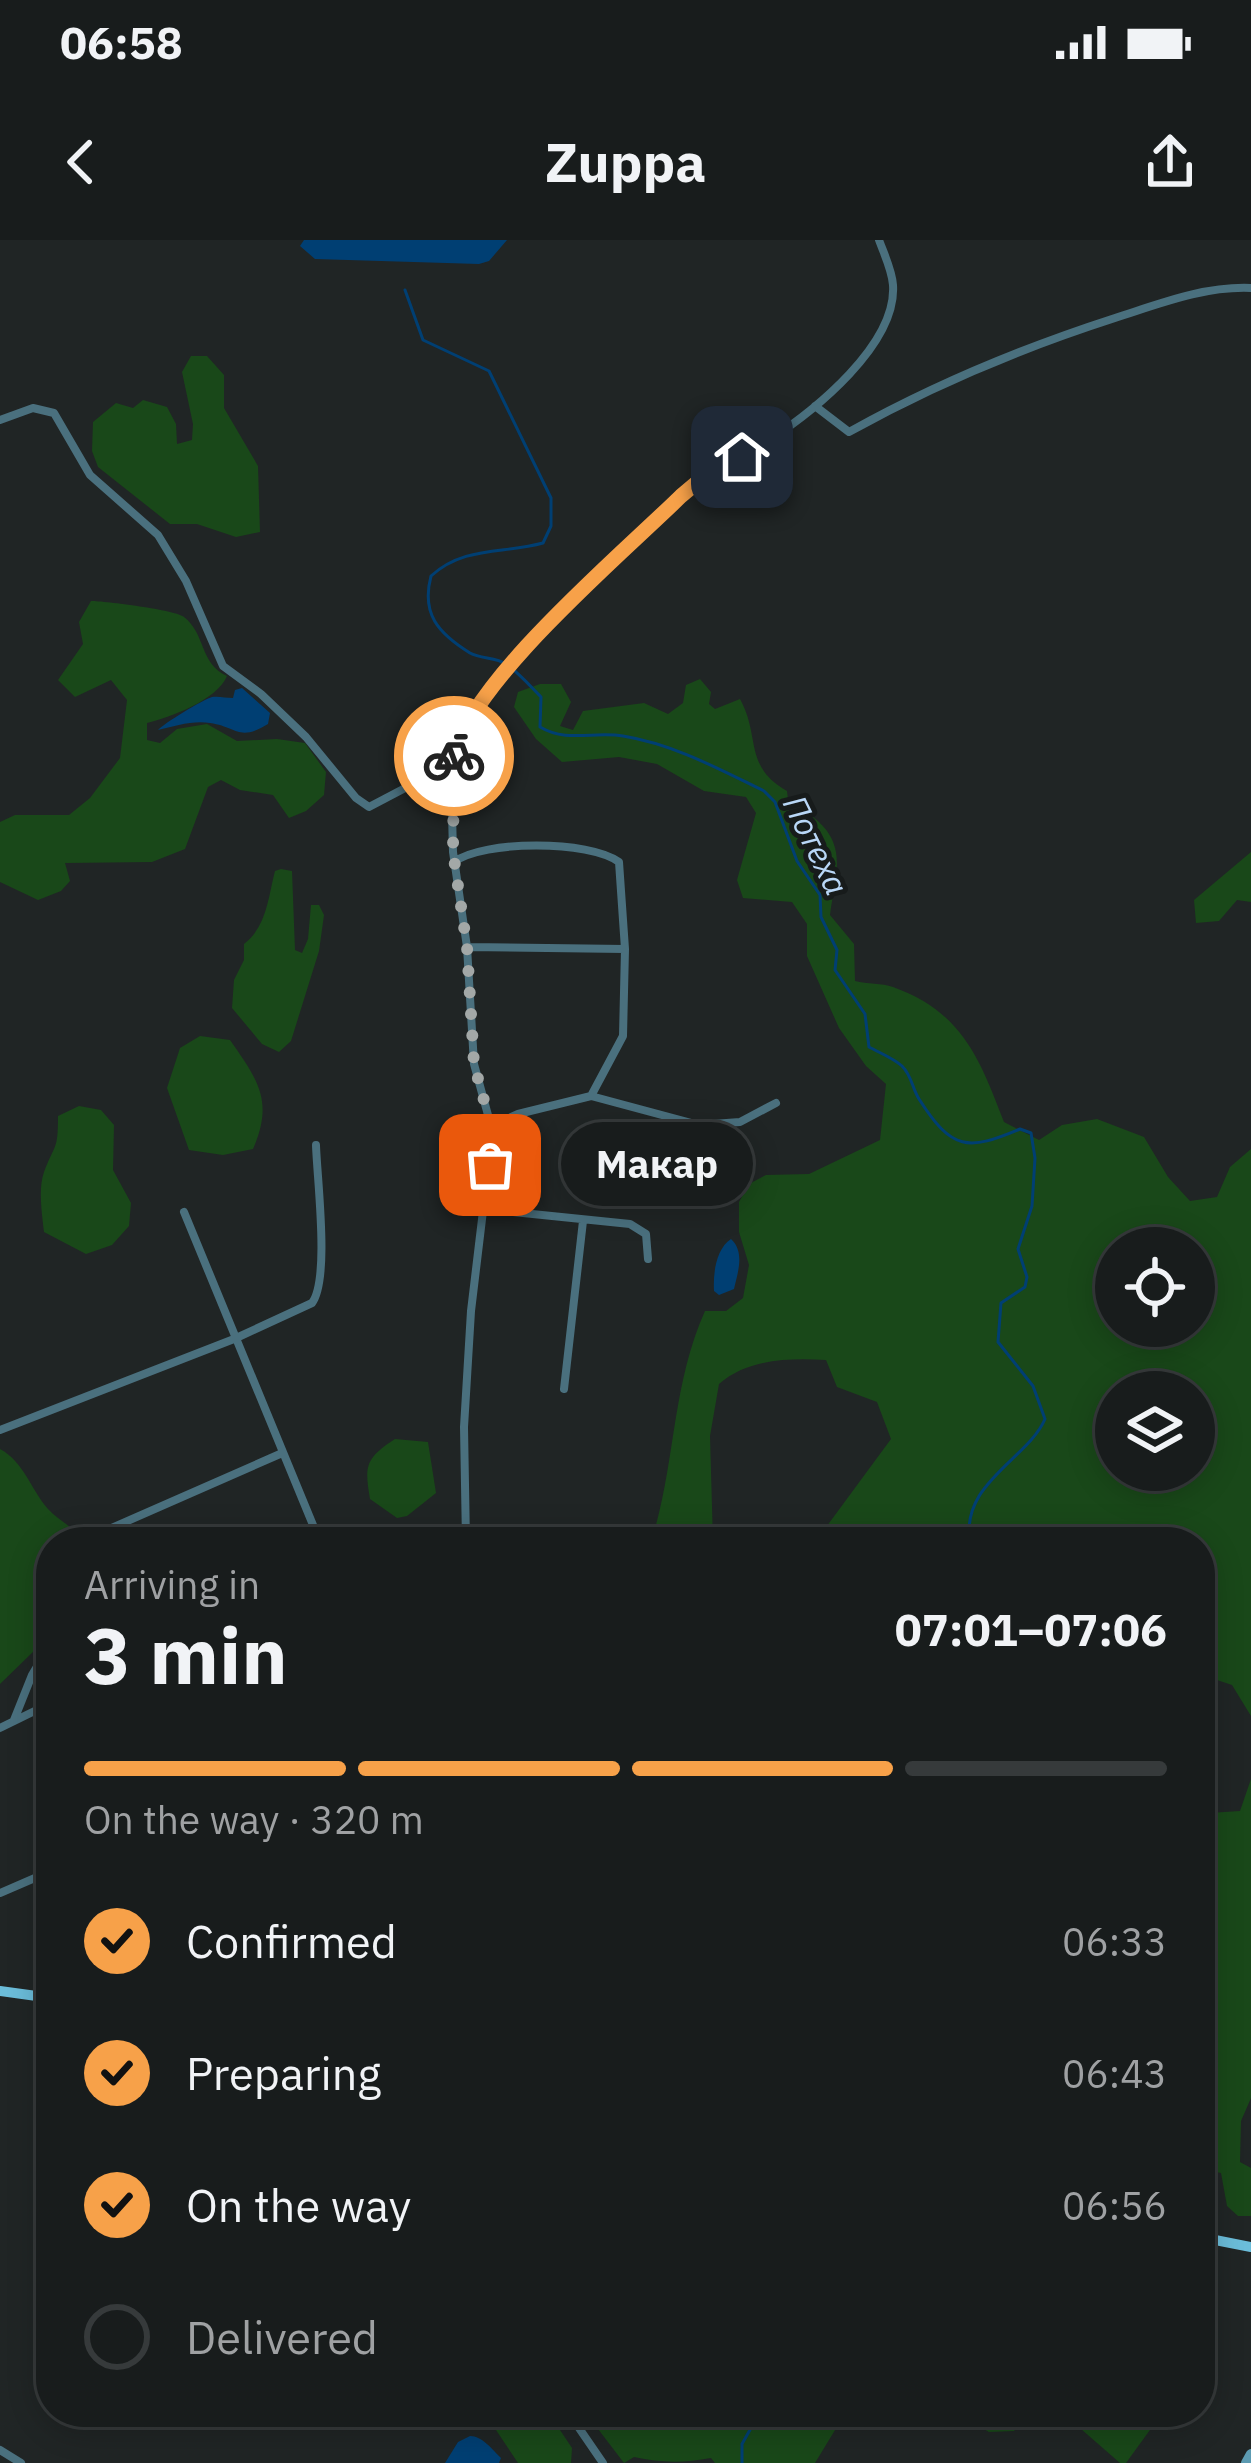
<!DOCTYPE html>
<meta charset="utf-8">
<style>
:root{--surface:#181c1c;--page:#212525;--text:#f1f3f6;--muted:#9fa1a3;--line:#363a3b;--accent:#f7a149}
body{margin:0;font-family:"IBM Plex Sans",sans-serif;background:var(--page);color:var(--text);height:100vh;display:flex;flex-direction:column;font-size:45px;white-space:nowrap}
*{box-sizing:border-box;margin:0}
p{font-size:39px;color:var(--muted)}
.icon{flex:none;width:66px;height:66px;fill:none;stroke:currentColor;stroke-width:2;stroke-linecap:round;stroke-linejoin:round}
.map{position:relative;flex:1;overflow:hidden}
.side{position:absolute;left:36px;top:1287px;width:1179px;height:900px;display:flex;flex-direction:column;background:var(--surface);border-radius:48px;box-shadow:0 6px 30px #0003,0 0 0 3px var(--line)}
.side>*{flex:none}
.controls{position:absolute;left:1095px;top:987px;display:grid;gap:24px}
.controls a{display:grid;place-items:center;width:120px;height:120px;border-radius:50%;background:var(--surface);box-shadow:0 6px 30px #0003,0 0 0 3px var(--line);font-size:60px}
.pin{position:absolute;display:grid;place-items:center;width:102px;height:102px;color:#fff;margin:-51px;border-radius:24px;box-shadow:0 6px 18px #0006}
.courier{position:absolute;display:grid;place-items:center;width:120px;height:120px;margin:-60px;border:9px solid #f7a149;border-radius:50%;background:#fff;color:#222;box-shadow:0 3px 15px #0007}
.bubble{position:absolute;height:84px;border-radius:42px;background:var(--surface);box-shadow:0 6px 30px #0003,0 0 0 3px var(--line);font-size:39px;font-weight:700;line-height:84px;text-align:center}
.head em{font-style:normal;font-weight:700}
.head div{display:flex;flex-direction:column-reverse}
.head{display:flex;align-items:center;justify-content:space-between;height:204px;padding:0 48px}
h1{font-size:78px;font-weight:700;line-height:90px}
.bar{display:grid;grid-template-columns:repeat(4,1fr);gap:18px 12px;align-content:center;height:144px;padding:0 48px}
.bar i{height:15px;border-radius:9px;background:var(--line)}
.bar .current{background:var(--accent)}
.bar p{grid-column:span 4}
ol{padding:0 48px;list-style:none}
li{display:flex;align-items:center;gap:36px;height:132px}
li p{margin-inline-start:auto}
li .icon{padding:12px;border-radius:50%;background:var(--accent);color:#111;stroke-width:4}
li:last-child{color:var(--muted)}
li i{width:66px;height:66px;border:6px solid var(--line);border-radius:50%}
.status{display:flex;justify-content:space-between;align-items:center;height:84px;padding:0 60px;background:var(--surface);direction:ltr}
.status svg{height:33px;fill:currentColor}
header{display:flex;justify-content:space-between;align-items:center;height:156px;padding:0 48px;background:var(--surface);font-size:54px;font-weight:700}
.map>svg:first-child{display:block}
.green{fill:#194819;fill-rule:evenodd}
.water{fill:#003f73}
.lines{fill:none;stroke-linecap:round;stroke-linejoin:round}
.stream{stroke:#003f73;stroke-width:3}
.street{stroke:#4a707e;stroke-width:8}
.secondary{stroke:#5d9bb2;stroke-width:10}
.primary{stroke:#6bbdda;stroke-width:10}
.done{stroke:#a3a8a7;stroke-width:12;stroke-dasharray:0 21.6}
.route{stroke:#f7a149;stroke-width:15}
.labels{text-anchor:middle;stroke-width:10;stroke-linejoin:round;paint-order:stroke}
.water-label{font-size:33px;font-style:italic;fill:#b9d7f7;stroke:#171b1b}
</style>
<div class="status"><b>06:58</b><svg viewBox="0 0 49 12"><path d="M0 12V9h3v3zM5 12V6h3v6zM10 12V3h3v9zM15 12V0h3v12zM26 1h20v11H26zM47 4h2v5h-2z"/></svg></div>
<header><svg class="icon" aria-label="back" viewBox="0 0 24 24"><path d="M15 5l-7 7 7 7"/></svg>Zuppa<svg class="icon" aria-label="share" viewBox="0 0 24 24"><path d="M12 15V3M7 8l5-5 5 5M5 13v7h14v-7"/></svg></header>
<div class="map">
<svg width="1251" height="2223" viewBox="0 0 1251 2223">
<rect width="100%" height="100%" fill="#202525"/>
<path class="green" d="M191 116H207L224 135V168L258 226 260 292 236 297 197 284H170L98 227 92 211 93 182 116 163 133 168 143 160 167 167 176 184 177 204 192 200 193 184 182 132Z
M91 361C105 361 176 370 184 377 206 394 199 423 227 436 217 460 171 477 147 483V500L160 503 177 489 207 484 237 501 277 499 305 503 326 532 324 555 306 571 289 578 273 555 240 550 221 540 208 547 185 609 152 622 65 623 70 641 61 651 38 660 0 642V582L15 575H69L90 558 120 518 127 460 111 440 75 457 58 440 83 404 79 382Z
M700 439 711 452 709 464 715 469 740 459C761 497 743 526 787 551L791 586 804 585 813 577C849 605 835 635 830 675L854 704 855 741C867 744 882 743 893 747 963 772 980 820 1004 882L1039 900 1062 885 1097 879 1144 897 1168 937 1190 961 1217 957 1230 927 1251 909V1476L1232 1445 1217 1440 1200 1476V1302H811L824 1290 891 1199 877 1162 837 1147 826 1120C788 1118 748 1119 719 1144L710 1196 713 1302H651C676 1224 671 1147 705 1071H726L743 1058 749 1025 739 992V962L749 944 766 935 809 934 880 900 886 844 866 826 839 788 807 716V684L792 662 743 658 737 640 756 573 746 557 704 551 657 524 619 517 562 522 536 499 514 467 518 452 540 444H561L571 462 560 486 573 490 583 471 644 463 668 474 683 463 686 445ZM1116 1008H1194V1086H1116ZM1116 1152H1194V1230H1116Z
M1251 612V662L1237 660 1219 681 1196 683 1194 660Z
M281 629 292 631 295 710 302 713 308 699 311 665H319L324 675 319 711 291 801 279 812 262 804 232 768 234 740 244 720V704C267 686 268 658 275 631Z
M200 796 230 800C258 840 274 861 253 909L223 915 189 910 167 848 180 808Z
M79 866 101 870 114 885 113 930 131 963 129 986 112 1005 86 1014 44 992C42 974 38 949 44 932 55 903 58 911 58 876Z
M395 1199 428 1202 436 1253 407 1276 397 1278 370 1259C364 1225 366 1218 395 1199Z
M0 1209C24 1222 30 1248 48 1269 59 1281 75 1287 83 1302H51V1388L37 1408 0 1444Z
M1251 1539V1858L1241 1881 1240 1922 1251 1928V1976H1238L1227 1966 1221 1933 1200 1929V1554L1209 1573 1240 1571Z
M484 2172H548L572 2208 571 2223H518Z
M585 2172H846L815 2223H715L711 2218C684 2223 661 2223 634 2217L624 2223Z
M956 2172H1030L1014 2191 989 2192Z
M1111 2172H1163L1126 2223H1120L1081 2189 1079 2177 1098 2180Z"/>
<path class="water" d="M304 0H507L489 21 479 24 315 19 300 6Z
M242 448 270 473 268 484C238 502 238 487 210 483 194 480 174 486 158 490 163 484 204 459 212 457 219 456 226 458 233 458L235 450Z
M731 999C745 1012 738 1032 734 1049L719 1055 714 1051C713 1033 716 1009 731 999Z
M470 2196C482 2196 492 2209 501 2218L499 2223H445L458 2202Z"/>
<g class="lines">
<path class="stream" d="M405 50 423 100 489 131 551 258V286L543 303C502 314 464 306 431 336 421 374 438 393 470 413 481 419 496 417 506 424 519 433 530 446 541 457L540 487C567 503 594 491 623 496 673 504 719 529 764 551L775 562 797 621 820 655 821 677 837 710 835 730 865 774 869 807C880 813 893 818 902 826 912 836 912 848 919 859 952 911 968 911 1020 889L1031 893 1035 918 1032 966 1018 1009 1027 1037 1025 1047 1001 1063 998 1102 1033 1146 1045 1179C1028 1219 960 1243 970 1302
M742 2223V2204L760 2172"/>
<path class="street" d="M815 166 849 192C935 144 1022 108 1115 78 1159 64 1204 46 1251 48
M0 180 33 168 54 173 90 235 158 295 186 341 223 426 261 454 306 497 356 558 369 567 428 536 451 534
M454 622C484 600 589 600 619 622L625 709 623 796 591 856
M467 707 625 709
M491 886 518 874 591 856 699 885 740 882 776 863
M483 969 630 984 646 994 648 1019
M184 972 320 1302
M564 1149 583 981
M0 1190 234 1099 312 1063C330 1039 317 939 316 905
M94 1302 107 1290 280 1214
M466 1302 464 1187 471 1071 491 904V886L474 824 467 707 453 612 451 534 457 501 474 469 545 388 681 256C708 233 739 221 768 201 814 171 897 105 893 45 892 30 884 14 879 0
M14 1480 32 1435 51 1403
M0 1488 51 1463
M0 1653 51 1631
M568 2172 603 2223
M0 2210 21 2223"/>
<path class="secondary" d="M1246 2223 1251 2214"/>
<path class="primary" d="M0 1751 51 1758
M1200 1997 1251 2007"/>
</g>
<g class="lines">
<path class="done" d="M454 516 453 612 467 707 474 824 491 886 490 925"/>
<path class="route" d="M454 516C472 440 622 314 681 256L700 240 742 217"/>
</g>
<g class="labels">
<g class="water-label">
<text transform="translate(816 605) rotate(64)" y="12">Потеха</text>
</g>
</g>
</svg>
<div class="controls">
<a><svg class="icon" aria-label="locate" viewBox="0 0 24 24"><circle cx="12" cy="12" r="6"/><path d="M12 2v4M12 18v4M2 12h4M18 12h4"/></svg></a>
<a><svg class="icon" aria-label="layers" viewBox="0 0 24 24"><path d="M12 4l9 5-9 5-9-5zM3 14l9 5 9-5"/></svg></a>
</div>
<div class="pin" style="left:490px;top:925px;background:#ea580c"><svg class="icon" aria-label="bag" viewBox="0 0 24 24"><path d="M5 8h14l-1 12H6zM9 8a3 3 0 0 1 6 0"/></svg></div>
<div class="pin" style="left:742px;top:217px;background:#1f2937"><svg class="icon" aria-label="home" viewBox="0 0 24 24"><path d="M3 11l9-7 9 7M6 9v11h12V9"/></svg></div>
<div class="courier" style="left:454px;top:516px"><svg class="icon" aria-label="bike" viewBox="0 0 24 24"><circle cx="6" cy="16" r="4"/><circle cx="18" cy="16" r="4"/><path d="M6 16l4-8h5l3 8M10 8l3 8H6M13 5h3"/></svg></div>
<div class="bubble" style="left:561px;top:882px;width:192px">Макар</div>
<section class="side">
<div class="head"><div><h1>3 min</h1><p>Arriving in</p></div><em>07:01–07:06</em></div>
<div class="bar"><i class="current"></i><i class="current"></i><i class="current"></i><i></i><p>On the way · 320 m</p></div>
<ol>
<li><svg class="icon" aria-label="check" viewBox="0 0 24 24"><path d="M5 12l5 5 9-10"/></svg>Confirmed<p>06:33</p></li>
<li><svg class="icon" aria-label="check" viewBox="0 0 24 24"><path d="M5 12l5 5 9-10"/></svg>Preparing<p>06:43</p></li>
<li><svg class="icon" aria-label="check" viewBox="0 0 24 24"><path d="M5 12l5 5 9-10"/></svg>On the way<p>06:56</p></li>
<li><i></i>Delivered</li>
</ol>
</section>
</div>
